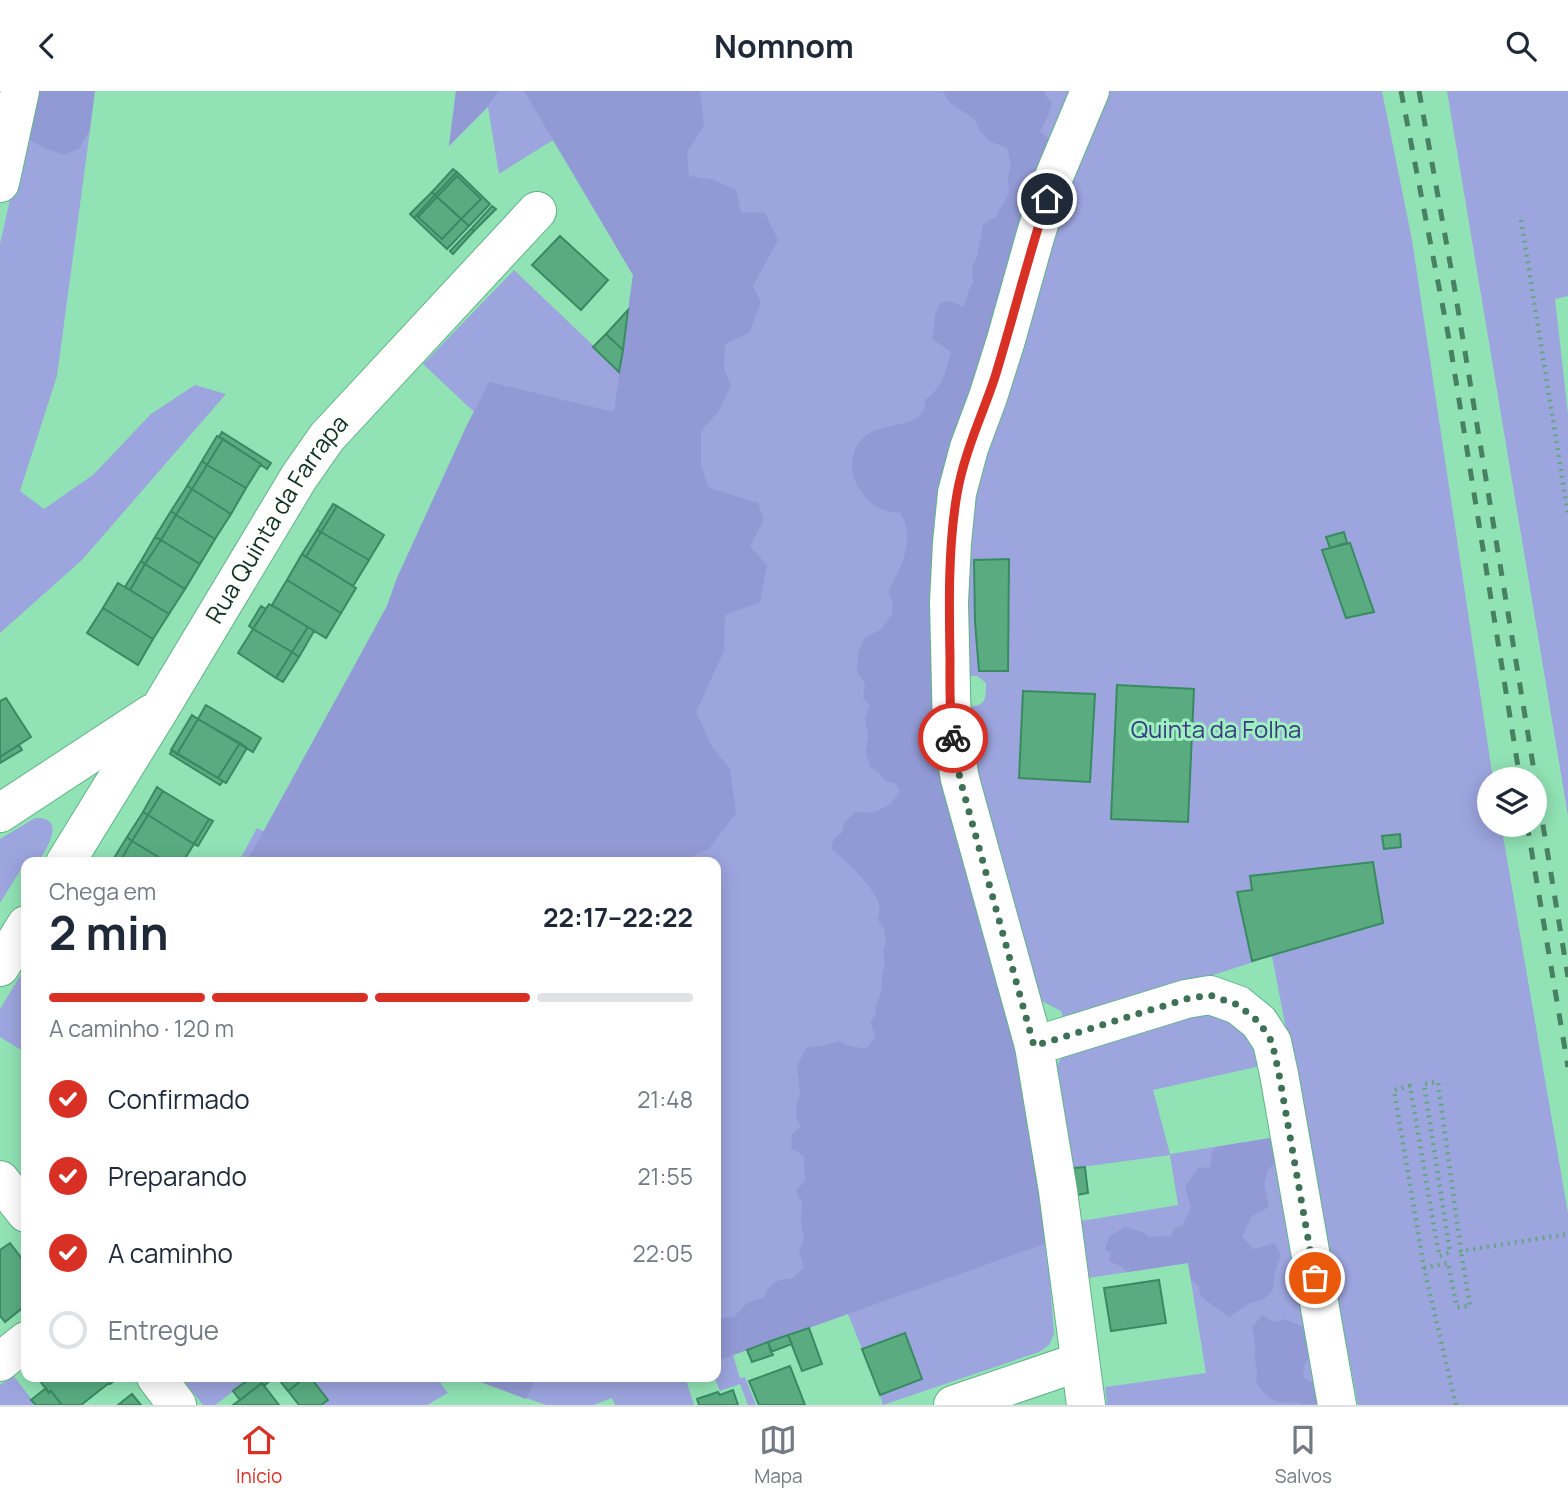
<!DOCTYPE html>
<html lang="pt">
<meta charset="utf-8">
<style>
:root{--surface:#fff;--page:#f2f2f3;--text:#1f2937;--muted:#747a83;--line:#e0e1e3;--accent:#d93025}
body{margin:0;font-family:Manrope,sans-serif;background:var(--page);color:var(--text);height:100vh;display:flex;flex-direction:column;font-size:26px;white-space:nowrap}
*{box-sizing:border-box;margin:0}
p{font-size:23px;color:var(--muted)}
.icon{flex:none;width:38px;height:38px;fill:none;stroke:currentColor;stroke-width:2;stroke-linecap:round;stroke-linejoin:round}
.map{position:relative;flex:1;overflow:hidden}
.sheet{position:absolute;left:21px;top:766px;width:700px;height:525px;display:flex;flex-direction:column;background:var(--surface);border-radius:14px;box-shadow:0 4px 18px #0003}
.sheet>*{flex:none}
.fabs{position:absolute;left:1477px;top:676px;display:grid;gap:14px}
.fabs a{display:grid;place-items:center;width:70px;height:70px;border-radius:50%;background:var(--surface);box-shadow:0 4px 18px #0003;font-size:35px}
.pin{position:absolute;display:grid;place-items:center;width:60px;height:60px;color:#fff;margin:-30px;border:4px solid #fff;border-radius:50%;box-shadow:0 2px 7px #0007}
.courier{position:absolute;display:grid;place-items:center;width:70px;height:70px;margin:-35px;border:5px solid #d93025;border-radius:50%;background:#fff;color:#222;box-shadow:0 2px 9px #0007}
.head em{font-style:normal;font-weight:700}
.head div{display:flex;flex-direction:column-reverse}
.head{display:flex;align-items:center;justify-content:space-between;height:119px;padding:0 28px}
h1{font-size:46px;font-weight:700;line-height:52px}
.bar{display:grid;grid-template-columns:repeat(4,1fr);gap:10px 7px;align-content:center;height:84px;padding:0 28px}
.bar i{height:9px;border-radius:5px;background:var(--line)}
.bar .current{background:var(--accent)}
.bar p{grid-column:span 4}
ol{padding:0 28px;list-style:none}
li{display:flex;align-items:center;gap:21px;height:77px}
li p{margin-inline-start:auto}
li .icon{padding:7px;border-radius:50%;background:var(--accent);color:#fff;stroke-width:4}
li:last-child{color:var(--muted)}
li i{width:38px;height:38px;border:4px solid var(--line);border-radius:50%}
header{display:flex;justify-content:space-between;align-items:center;height:91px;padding:0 28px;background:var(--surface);font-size:32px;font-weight:700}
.menu{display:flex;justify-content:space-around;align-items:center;height:98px;border-top:2px solid var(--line);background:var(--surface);font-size:19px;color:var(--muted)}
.menu a{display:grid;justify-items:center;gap:4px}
.menu .current{color:var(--accent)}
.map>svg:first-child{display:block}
.green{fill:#9da5df}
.forest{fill:#929ad5}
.building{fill:#5aac80;stroke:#388b61;stroke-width:2}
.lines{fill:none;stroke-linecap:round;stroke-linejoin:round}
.minor-casing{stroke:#61b387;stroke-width:40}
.path{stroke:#65a682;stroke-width:4.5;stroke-dasharray:2 5;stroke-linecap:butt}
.minor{stroke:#fff;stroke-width:38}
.rail{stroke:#488062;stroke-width:5;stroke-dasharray:12 12;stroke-linecap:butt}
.done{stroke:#3e7155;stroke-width:7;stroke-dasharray:0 12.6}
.route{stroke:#d93025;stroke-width:9}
.labels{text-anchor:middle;stroke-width:6;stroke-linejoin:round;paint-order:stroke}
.street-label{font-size:24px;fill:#113422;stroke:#9ef0c1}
.park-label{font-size:24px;fill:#3a3b82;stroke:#9ef0c1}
</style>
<header><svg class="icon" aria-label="back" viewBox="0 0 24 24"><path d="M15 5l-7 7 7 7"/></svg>Nomnom<svg class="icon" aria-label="search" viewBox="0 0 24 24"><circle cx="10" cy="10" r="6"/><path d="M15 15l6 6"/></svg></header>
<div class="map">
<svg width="1568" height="1314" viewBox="0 0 1568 1314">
<rect width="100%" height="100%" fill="#91e3b5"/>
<path class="green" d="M456 0H1079L939 470 1047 1152 1054 1243 1049 1254 1039 1261 883 1314 880 1304 922 1288 905 1243 862 1258 848 1223 733 1264 740 1287 745 1286 756 1314H748L740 1293 720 1300 714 1286H716V1280L718 1279 716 1274V772H238L257 737 265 741 387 515 397 487 474 321 423 273 514 179 620 280 633 184 553 49 499 83 488 16 449 55Z
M1104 0H1382L1412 149 1493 688H1489V733H1501L1568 1122V1314H1358L1272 865 1065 932 1061 920 1042 910 1032 911 967 678 964 616C985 615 986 612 986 592L977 585H964L967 447 978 393 1006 309 1047 154Z
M1447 0H1568V205L1555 208 1568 323V725Z
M90 39 57 285 20 400 44 418 93 384 151 323 195 294 226 303 82 469 0 542V153L24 45 80 57Z
M35 727C68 726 46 758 38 772H30L26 770 0 812V748Z
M26 875V962L0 946V918Z
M1191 920 1237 930 1265 974 1153 999 1170 1063 1276 1046 1321 1314H1107L1105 1296 1206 1282 1188 1172 1088 1187 1081 1130 1178 1114 1170 1064 1074 1077 1054 979 1064 962Z
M13 1284 36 1314H0V1294Z
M181 1286H252L215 1314H203Z
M310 1286H436L448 1302 427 1314H321Z
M467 1286H685L694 1314H615L612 1307 593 1314H546Z"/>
<path class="forest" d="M34 0H95L90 39 80 57 64 64 42 56 24 45Z
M456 0H499L488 15 449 55Z
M524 0H700L704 35 687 61 689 85 714 89 736 99 741 121 765 122 778 149 753 195 761 212 749 242 725 253 724 278 731 294 718 321 701 340V374L709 397 758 412 764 428 750 455 767 474 760 511 725 524 724 560 696 621 712 656 730 677 736 722 709 758 681 770 680 772H246L387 515 397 487 466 336 489 291 614 321 633 184Z
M943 0H1045V4L1052 12C1051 22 1044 30 1040 41L1054 50 939 470 1047 1152 716 1270V1231L725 1226H734C744 1215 748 1209 764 1207 770 1192 776 1188 791 1188L804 1177 799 1160 804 1147 801 1134 802 1112 796 1100 805 1090 804 1065 791 1057 792 1043 801 1036 796 1025 797 1011 800 1004 797 975 806 957C817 955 828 955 838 950L853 956 867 957 876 945 870 932 876 923 875 918 881 901 882 885 885 874 883 860 886 851 884 838 878 829C879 823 880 818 879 813 874 796 845 768 831 758L834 747 841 743 845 731 855 721C875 724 889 718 900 700L895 692 885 690 879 682 870 676 866 663 868 644 865 627 870 614 863 607 865 593 857 581 858 562 864 548 881 538 892 523 893 512 888 500C901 476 917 448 900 422 885 420 872 417 863 403 853 388 849 380 854 362 865 322 928 345 925 309 942 298 946 279 951 261L932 248C936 233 932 227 940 212L951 210 963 216C968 207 967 199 973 192L972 176 977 165 983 134 989 129 995 127 1009 102 1008 86 1011 74 1007 57 989 50 980 40 974 28 949 11Z
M1276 1046 1280 1069 1268 1078 1264 1093 1269 1116 1252 1125 1242 1146 1254 1158 1275 1152 1281 1164 1275 1182 1273 1199 1264 1208 1250 1212 1229 1226 1200 1205 1199 1195 1191 1189 1188 1172 1128 1181 1120 1175 1109 1170 1111 1162 1105 1158 1110 1145 1125 1136 1143 1141 1149 1146 1171 1145 1174 1138 1182 1134 1191 1117 1185 1096 1198 1077 1211 1076V1064L1215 1056Z
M1262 1224 1274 1231 1284 1228 1308 1238 1312 1263 1303 1276 1304 1287 1318 1295 1321 1312C1313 1314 1303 1314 1296 1311 1274 1314 1267 1308 1256 1291 1259 1277 1255 1279 1255 1267 1255 1253 1256 1251 1252 1237Z
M467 1286H533L534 1291 526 1308Z"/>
<path class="building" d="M453 78 457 81 435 104 432 101Z
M457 81 490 113 469 135 435 104Z
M457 85 481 108 461 128 437 106Z
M432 101 435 104 414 127 410 123Z
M435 104 469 135 447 158 414 127Z
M437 106 461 128 442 148 418 126Z
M492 115 496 118 474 140 471 138Z
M471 138 474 140 453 163 450 160Z
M560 145 608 189 581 219 532 174Z
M628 219 623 259 606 243Z
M606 243 623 259 619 281 593 256Z
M222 341 271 372 267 378 261 374V373L219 346Z
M217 345 223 348 207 374 202 370Z
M223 348 261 373 246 397 207 374Z
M202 370 207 374 192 398 187 395Z
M207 374 246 397 231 423 192 398Z
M187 395 192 398 176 424 171 420Z
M192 398 231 423 215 448 176 424Z
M333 413 337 415 321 441 317 439Z
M337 415 384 444 369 469 321 441Z
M171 420 176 424 161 449 155 446Z
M176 424 215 448 200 473 161 449Z
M317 439 321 441 306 466 302 463Z
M321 441 369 469 353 495 306 466Z
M1344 441 1347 452 1330 457 1326 446Z
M155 446 161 449 145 473 141 470Z
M161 449 200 473 185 498 145 473Z
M1350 452 1374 521 1346 527 1322 459Z
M302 463 356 497 341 522 287 489Z
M1009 468 1008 580H979L975 531 974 469Z
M141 470 145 473 130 499 125 496Z
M145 473 185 498 169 523 130 499Z
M287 489 341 522 326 547 272 514Z
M118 492 169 523 153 548 103 517Z
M269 513 308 536 292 561 253 538Z
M261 515 266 518 253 538 249 535Z
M103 517 153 548 138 574 87 542Z
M308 536 314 540 299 566 292 561Z
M253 538 292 561 276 587 238 562Z
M292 561 299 566 283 591 276 587Z
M1117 594 1194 598 1188 731 1111 728Z
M1023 600 1095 603 1090 691 1019 687Z
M6 607 31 646 0 666V610Z
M206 614 261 647 253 661 198 628Z
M192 624 198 628 177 663 171 659Z
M198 628 240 652 218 687 177 663Z
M240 652 247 657 226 692 218 687Z
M19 654 22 659 0 672V666Z
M172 659 223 690 220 694 170 663Z
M157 696 163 700 148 724 143 721Z
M163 700 209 728 194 753 148 724Z
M143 721 148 724 132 750 127 746Z
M148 724 194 753 182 772H168L132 750Z
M209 728 213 730 198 755 194 753Z
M1400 743 1401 756 1384 758 1382 745Z
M127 746 132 750 119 772H111Z
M132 750 168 772H119Z
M1373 771 1383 832 1252 870 1237 801 1252 799 1250 785Z
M1085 1076 1088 1102 1077 1104 1074 1077Z
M10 1152 26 1173V1214L5 1231 0 1225V1159Z
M1159 1189 1166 1232 1111 1240 1104 1197Z
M809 1237 822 1273 802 1280 788 1244Z
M905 1242 922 1288 880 1304 862 1258Z
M788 1244 792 1253 771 1261 768 1251Z
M768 1251 773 1264 752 1271 747 1259Z
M790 1275 805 1314H759L749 1290Z
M37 1286H111L114 1290 110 1293 109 1292 81 1314H62L51 1300 49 1302Z
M252 1286H274L264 1295 262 1292 240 1309 233 1300Z
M277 1286H306L288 1300Z
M306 1286H310L328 1309 321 1314H299L288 1300Z
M262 1292 279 1314H233L240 1309Z
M46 1297 49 1302 51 1300 62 1314H36L31 1309Z
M733 1299 738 1314H699L697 1308 718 1301 720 1304Z
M132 1303 141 1314H118Z"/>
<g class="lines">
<defs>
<g id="minor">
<path d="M0 92 20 0"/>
<path d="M0 722 151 623"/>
<path id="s1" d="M65 772 161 616 299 386 327 346 537 120"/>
<path d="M0 876 26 834"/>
<path d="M1034 955 1186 908 1210 904 1238 914 1259 931 1272 951 1279 983 1337 1314"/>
<path d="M0 1089 26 1122"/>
<path d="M0 1271 26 1250"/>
<path d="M156 1286 177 1314"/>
<path d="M953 1314 1079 1271"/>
<path d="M1086 1314 1058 1100 1034 955 960 688 952 641 949 511 952 452 957 402 969 357 988 306 1006 249 1035 146 1053 88 1090 0"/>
</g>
</defs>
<use href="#minor" class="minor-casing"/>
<path class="path" d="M1521 129 1568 423
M1424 1177 1448 1172 1457 1216 1470 1215 1461 1160
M1456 1314 1424 1177 1394 999 1410 995 1439 1165 1450 1161 1424 993 1438 991 1461 1160 1568 1143"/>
<use href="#minor" class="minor"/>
<path class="rail" d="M1401 0 1450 253 1520 688
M1419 0 1454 194 1568 886
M1527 733 1568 976"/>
</g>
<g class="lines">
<path class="done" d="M953 647 960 688 1034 955 1186 908 1210 904 1238 914 1259 931 1272 951 1279 983 1315 1187"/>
<path class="route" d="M953 647C949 621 950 593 950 567 949 513 948 456 957 403 964 362 982 325 995 286 1013 227 1028 167 1047 108"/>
</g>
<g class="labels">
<g class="street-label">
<text dy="8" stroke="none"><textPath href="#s1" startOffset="404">Rua Quinta da Farrapa</textPath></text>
</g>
<g class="park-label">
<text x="1216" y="647">Quinta da Folha</text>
</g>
</g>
</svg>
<div class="fabs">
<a><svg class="icon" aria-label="layers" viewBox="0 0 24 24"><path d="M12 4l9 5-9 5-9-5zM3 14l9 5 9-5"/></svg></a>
</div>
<div class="pin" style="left:1315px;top:1187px;background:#ea580c"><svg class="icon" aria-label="bag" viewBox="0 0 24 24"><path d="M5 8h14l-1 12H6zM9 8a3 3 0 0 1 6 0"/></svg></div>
<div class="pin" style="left:1047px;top:108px;background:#1f2937"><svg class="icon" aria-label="home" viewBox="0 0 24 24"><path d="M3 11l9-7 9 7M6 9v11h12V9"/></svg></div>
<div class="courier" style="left:953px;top:647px"><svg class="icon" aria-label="bike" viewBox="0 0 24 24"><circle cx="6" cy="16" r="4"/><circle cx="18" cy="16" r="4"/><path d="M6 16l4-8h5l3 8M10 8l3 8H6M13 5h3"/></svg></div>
<section class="sheet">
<div class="head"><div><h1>2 min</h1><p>Chega em</p></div><em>22:17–22:22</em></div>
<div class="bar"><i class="current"></i><i class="current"></i><i class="current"></i><i></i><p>A caminho · 120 m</p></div>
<ol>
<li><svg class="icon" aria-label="check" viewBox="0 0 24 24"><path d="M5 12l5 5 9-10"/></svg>Confirmado<p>21:48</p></li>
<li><svg class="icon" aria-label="check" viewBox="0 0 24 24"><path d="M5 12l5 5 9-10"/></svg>Preparando<p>21:55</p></li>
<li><svg class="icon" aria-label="check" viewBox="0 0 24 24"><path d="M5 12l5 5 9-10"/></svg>A caminho<p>22:05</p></li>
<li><i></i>Entregue</li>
</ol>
</section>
</div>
<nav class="menu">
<a class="current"><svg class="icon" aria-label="home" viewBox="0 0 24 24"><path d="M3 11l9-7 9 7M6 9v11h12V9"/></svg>Início</a>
<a><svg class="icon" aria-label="map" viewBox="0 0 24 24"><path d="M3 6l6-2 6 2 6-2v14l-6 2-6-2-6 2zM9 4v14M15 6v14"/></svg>Mapa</a>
<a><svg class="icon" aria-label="saved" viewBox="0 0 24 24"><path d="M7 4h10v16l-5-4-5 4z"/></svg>Salvos</a>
</nav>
